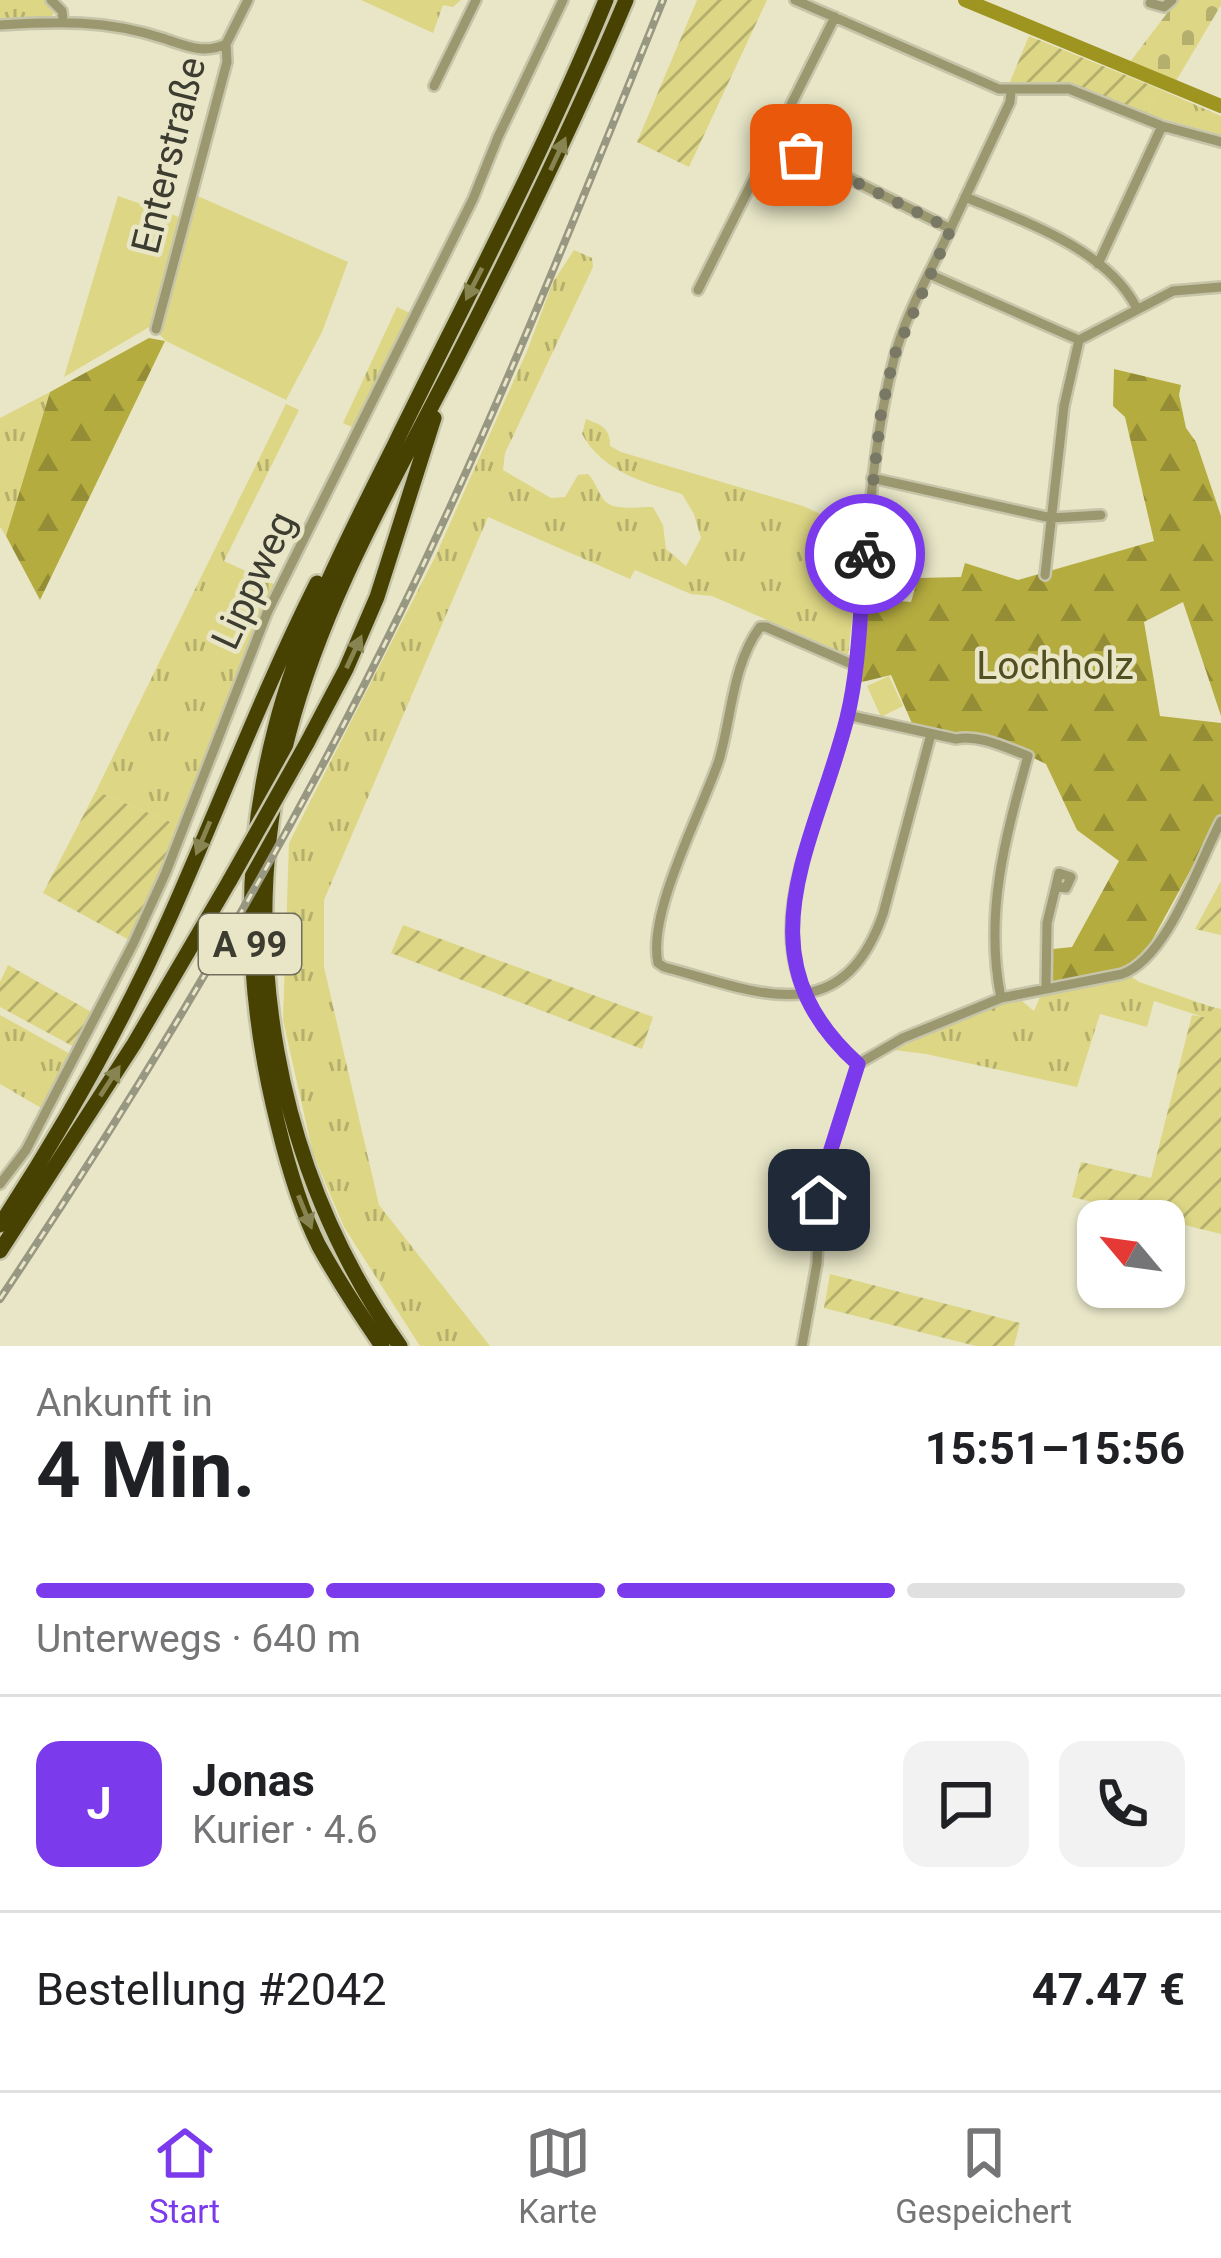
<!DOCTYPE html>
<html lang="de">
<meta charset="utf-8">
<style>
:root{--surface:#fff;--page:#f2f2f2;--text:#202124;--muted:#757577;--line:#e0e0e0;--accent:#7c3aed}
body{margin:0;font-family:Roboto,sans-serif;background:var(--page);color:var(--text);height:100vh;display:flex;flex-direction:column;font-size:45px;white-space:nowrap}
*{box-sizing:border-box;margin:0}
p{font-size:39px;color:var(--muted)}
.icon{flex:none;width:66px;height:66px;fill:none;stroke:currentColor;stroke-width:2;stroke-linecap:round;stroke-linejoin:round}
.map{position:relative;height:1346px;overflow:hidden}
.sheet{display:flex;flex-direction:column;background:var(--surface);flex:1}
.sheet>*{flex:none}
.needle{width:78px;rotate:299deg}
.controls{position:absolute;left:1077px;top:1200px;display:grid;gap:24px}
.controls a{display:grid;place-items:center;width:108px;height:108px;border-radius:24px;background:var(--surface);box-shadow:0 3px 9px #0004;font-size:60px}
.pin{position:absolute;display:grid;place-items:center;width:102px;height:102px;color:#fff;margin:-51px;border-radius:24px;box-shadow:0 6px 18px #0006}
.courier{position:absolute;display:grid;place-items:center;width:120px;height:120px;margin:-60px;border:9px solid #7c3aed;border-radius:50%;background:#fff;color:#222;box-shadow:0 3px 15px #0007}
.overview em{font-style:normal;font-weight:700}
.overview div{display:flex;flex-direction:column-reverse}
.overview{display:flex;align-items:center;justify-content:space-between;height:204px;padding:0 36px}
h1{font-size:78px;font-weight:700;line-height:90px}
.bar{display:grid;grid-template-columns:repeat(4,1fr);gap:18px 12px;align-content:center;height:144px;padding:0 36px}
.bar i{height:15px;border-radius:9px;background:var(--line)}
.bar .on{background:var(--accent)}
.bar p{grid-column:span 4}
.line{display:flex;align-items:center;gap:30px;padding:0 36px;border-top:3px solid var(--line)}
.line div{flex:1}
.round{display:grid;place-items:center;flex:none;width:126px;height:126px;border-radius:24px;background:var(--page)}
.tabs{display:flex;justify-content:space-around;align-items:center;height:168px;border-top:3px solid var(--line);background:var(--surface);font-size:33px;color:var(--muted)}
.tabs a{display:grid;justify-items:center;gap:6px}
.tabs .on{color:var(--accent)}
.map>svg:first-child{display:block}
.grass{fill:url(#grass-tufts)}
.forest{fill:url(#forest-firs)}
.cemetery{fill:url(#cemetery-stones)}
.garden{fill:url(#garden-furrows)}
.pitch{fill:#ddd685}
.lines{fill:none;stroke-linecap:round;stroke-linejoin:round}
.river{stroke:#9e9420;stroke-width:14}
.minor-casing{stroke:#c6c4a9;stroke-width:14}
.highway-casing{stroke:#c6c4a9;stroke-width:20}
.minor{stroke:#9b986f;stroke-width:9}
.highway{stroke:#474202;stroke-width:15}
.rail-casing{stroke:#989781;stroke-width:8}
.rail{stroke:#e8e6c7;stroke-width:3;stroke-dasharray:9;stroke-linecap:butt}
.highway-bridge-casing{stroke:#c6c4a9;stroke-width:20;stroke-linecap:butt}
.highway-bridge{stroke:#474202;stroke-width:15}
.oneway{fill:#878451}
.done{stroke:#797865;stroke-width:12;stroke-dasharray:0 21.6}
.route{stroke:#7c3aed;stroke-width:15}
.labels{text-anchor:middle;stroke-width:9;stroke-linejoin:round;paint-order:stroke}
.shield{fill:#e8e6c7;stroke:#706f5d;stroke-width:3}
.shield-label{font-size:36px;font-weight:bold;fill:#3d3c30}
.street-label{font-size:39px;fill:#3d3c30;stroke:#e8e6c7}
.park-label{font-size:39px;fill:#534f23;stroke:#e8e6c7}
</style>
<div class="map">
<svg width="1221" height="1346" viewBox="0 0 1221 1346">
<defs>
<pattern id="grass-tufts" width="24" height="20" patternUnits="userSpaceOnUse" patternTransform="scale(3)"><rect width="24" height="20" fill="#ddd685"/><path d="M3 7l-1-3M5 7V3M7 7l1-3M15 17l-1-3M17 17v-4M19 17l1-3" fill="none" stroke="#b4af6d"/></pattern>
<pattern id="forest-firs" width="22" height="20" patternUnits="userSpaceOnUse" patternTransform="scale(3)"><rect width="22" height="20" fill="#b5ac3f"/><path d="M5 1l3.5 6h-7zM16 11l3.5 6h-7z" fill="#948d35"/></pattern>
<pattern id="cemetery-stones" width="16" height="16" patternUnits="userSpaceOnUse" patternTransform="scale(3)"><rect width="16" height="16" fill="#ddd685"/><path d="M2 7V4a2 2 0 0 1 4 0v3zM10 15v-3a2 2 0 0 1 4 0v3z" fill="#b4af6d"/></pattern>
<pattern id="garden-furrows" width="10" height="10" patternUnits="userSpaceOnUse" patternTransform="scale(3)"><rect width="10" height="10" fill="#ddd685"/><path d="M-1 1l2-2M0 10L10 0M9 11l2-2" fill="none" stroke="#b4af6d"/></pattern>
</defs>
<rect width="100%" height="100%" fill="#e8e6c7"/>
<path class="grass" d="M0 0H44L54 14 50 18 0 22Z
M361 0H461L453 7 443 5 433 33Z
M1157 88 1221 116V135L1146 114Z
M574 250 592 258 593 267 505 453 503 470 551 498 565 497 578 475 588 474C596 482 597 491 604 500 613 512 639 506 653 507L663 525 666 549 686 566 701 538 694 514 682 494C643 482 603 472 582 434L586 419C602 425 610 428 610 446L621 452 803 506 862 533 848 655 712 596 691 594 635 570 630 579 488 517 324 900V967L379 1205 490 1346H420L344 1227 313 1154 283 1020 289 843 435 557 527 351 553 282Z
M397 307 410 313 356 429 343 423Z
M50 392 6 536 0 527V418Z
M286 404 299 410 224 561 276 585 255 626 180 826 96 791Z
M1131 976 1139 982 1212 1007 1209 1019 1154 1001 1147 1027 1100 1014 1077 1087 926 1054 894 1050 995 1004 1009 990 1034 1011 1043 990Z
M0 1015 72 1055 43 1109 0 1084Z"/>
<path class="forest" d="M149 338 165 341 40 600 6 536 50 392Z
M1114 369 1181 385 1179 395 1186 428 1196 442 1221 516V716L1183 602 1144 622 1160 716 1221 723V833L1212 831 1149 946 1133 966 1052 983 1053 949 1072 947 1119 861 1077 830 1046 764 1015 749 914 728 891 675 858 683 865 598 911 602 918 578 961 577 965 563 1018 580 1154 541 1125 417 1113 406Z"/>
<path class="cemetery" d="M1177 0H1221V5L1176 81 1130 62Z"/>
<path class="garden" d="M697 0H767L689 167 637 142Z
M1029 36 1157 88 1146 114 1069 83 1009 84Z
M96 791 180 826 131 941 43 893Z
M1221 881V935L1195 929Z
M403 925 653 1017 642 1049 391 953Z
M8 965 95 1014 78 1049 0 1007V982Z
M1212 1007 1221 1009V1234L1072 1197 1081 1162 1151 1178 1192 1015 1208 1018Z
M830 1274 1020 1323 1014 1346H976L824 1308Z"/>
<path class="pitch" d="M193 194 348 262 322 332 286 400 166 341 151 326 64 377 118 196 185 219Z
M889 676 903 706 881 717 867 686Z"/>
<g class="lines">
<path class="river" d="M965 0 1221 106"/>
<defs>
<path id="minor" d="M51 0 62 11 63 20
M795 0 999 89H1069L1162 126 1221 142
M1150 3 1164 7 1172 0
M0 25C57 21 107 20 162 38 184 45 203 55 226 44
M434 86 476 0
M772 140 951 229
M965 197C1021 220 1107 249 1136 307
M1098 264 1162 126
M929 274 1079 340
M698 290 835 17
M156 329 227 62 226 44 248 0
M872 478 1051 518 1101 515
M1045 575 1064 406 1079 340 1173 291 1221 287
M854 665 766 627H760C732 665 732 716 719 760 702 811 647 912 658 963L664 967C755 991 841 1034 883 914L931 734
M847 715 956 739
M956 739C979 734 1006 748 1028 756 1005 838 984 914 1001 998
M1046 987 1047 923 1056 886 1066 888 1071 877 1059 873 1056 886
M858 1064C724 942 829 833 852 693 869 582 865 469 894 359 905 315 929 275 948 234 969 190 989 146 1010 102L1011 91
M858 1064 903 1038 1001 998 1122 974C1168 958 1199 862 1221 821
M0 1184 26 1150 133 944 166 872 267 613 473 199 498 137 563 0
M802 1346 817 1263 820 1184 858 1064"/>
<path id="highway" d="M307 743 346 669 377 597 434 418
M0 1225C64 1127 121 1026 169 919 219 807 262 693 317 583
M0 1251 134 1044 230 880
M382 1346C360 1314 338 1280 319 1246 300 1208 288 1166 278 1125 245 994 241 861 275 729 300 629 349 536 395 444 467 297 544 152 606 0
M400 1346C275 1170 234 941 289 732 323 603 390 487 451 369 513 248 573 126 626 0"/>
</defs>
<use href="#minor" class="minor-casing"/>
<use href="#highway" class="highway-casing"/>
<use href="#minor" class="minor"/>
<use href="#highway" class="highway"/>
<defs>
<path id="rail" d="M0 1299C149 1077 285 849 402 609 499 410 580 205 663 0"/>
</defs>
<use href="#rail" class="rail-casing"/>
<use href="#rail" class="rail"/>
<defs>
<path id="highway-bridge" d="M230 880 307 743"/>
</defs>
<use href="#highway-bridge" class="highway-bridge-casing"/>
<use href="#highway-bridge" class="highway-bridge"/>
</g>
<defs><path id="oneway-solid" d="M-6-.8H1V-3.2L6.5 0L1 3.2V.8H-6Z" transform="scale(3)"/></defs>
<g class="oneway">
<use href="#oneway-solid" transform="translate(558 154) rotate(-65)"/>
<use href="#oneway-solid" transform="translate(474 284) rotate(117)"/>
<use href="#oneway-solid" transform="translate(354 652) rotate(-65)"/>
<use href="#oneway-solid" transform="translate(203 838) rotate(113)"/>
<use href="#oneway-solid" transform="translate(110 1081) rotate(-57)"/>
<use href="#oneway-solid" transform="translate(305 1212) rotate(68)"/>
</g>
<g class="lines">
<path class="done" d="M801 155 951 229 894 356 881 413 865 554"/>
<path class="route" d="M819 1200 820 1184 858 1064C737 955 815 846 847 718 860 665 860 607 865 554"/>
</g>
<g class="labels">
<rect class="shield" x="199" y="914" width="102" height="60" rx="9"/>
<g class="shield-label">
<text x="250" y="957">A 99</text>
</g>
<g class="street-label">
<text transform="translate(168 155) rotate(-76)" y="14">Enterstraße</text>
<text transform="translate(253 580) rotate(-65)" y="14">Lippweg</text>
</g>
<g class="park-label">
<text x="1055" y="679">Lochholz</text>
</g>
</g>
</svg>
<div class="controls">
<a><svg class="needle" viewBox="-14 -14 28 28"><path d="M0-13l5 13h-10z" fill="#e53935"/><path d="M0 13l5-13h-10z" fill="#757577"/></svg></a>
</div>
<div class="pin" style="left:801px;top:155px;background:#ea580c"><svg class="icon" aria-label="bag" viewBox="0 0 24 24"><path d="M5 8h14l-1 12H6zM9 8a3 3 0 0 1 6 0"/></svg></div>
<div class="pin" style="left:819px;top:1200px;background:#1f2937"><svg class="icon" aria-label="home" viewBox="0 0 24 24"><path d="M3 11l9-7 9 7M6 9v11h12V9"/></svg></div>
<div class="courier" style="left:865px;top:554px"><svg class="icon" aria-label="bike" viewBox="0 0 24 24"><circle cx="6" cy="16" r="4"/><circle cx="18" cy="16" r="4"/><path d="M6 16l4-8h5l3 8M10 8l3 8H6M13 5h3"/></svg></div>
</div>
<section class="sheet">
<div class="overview"><div><h1>4 Min.</h1><p>Ankunft in</p></div><em>15:51–15:56</em></div>
<div class="bar"><i class="on"></i><i class="on"></i><i class="on"></i><i></i><p>Unterwegs · 640 m</p></div>
<div class="line" style="height:216px"><b class="round" style="background:var(--accent);color:#fff">J</b><div><b>Jonas</b><p>Kurier · 4.6</p></div><a class="round"><svg class="icon" aria-label="chat" viewBox="0 0 24 24"><path d="M4 5h16v11H9l-5 4z"/></svg></a><a class="round"><svg class="icon" aria-label="phone" viewBox="0 0 24 24"><path d="M5 4h4l2 5-3 2q2 4 5 5l2-3 5 2v4C11 20 4 13 5 4z"/></svg></a></div>
<div class="line" style="height:156px"><div>Bestellung #2042</div><b>47.47 €</b></div>
</section>
<nav class="tabs">
<a class="on"><svg class="icon" aria-label="home" viewBox="0 0 24 24"><path d="M3 11l9-7 9 7M6 9v11h12V9"/></svg>Start</a>
<a><svg class="icon" aria-label="map" viewBox="0 0 24 24"><path d="M3 6l6-2 6 2 6-2v14l-6 2-6-2-6 2zM9 4v14M15 6v14"/></svg>Karte</a>
<a><svg class="icon" aria-label="saved" viewBox="0 0 24 24"><path d="M7 4h10v16l-5-4-5 4z"/></svg>Gespeichert</a>
</nav>
